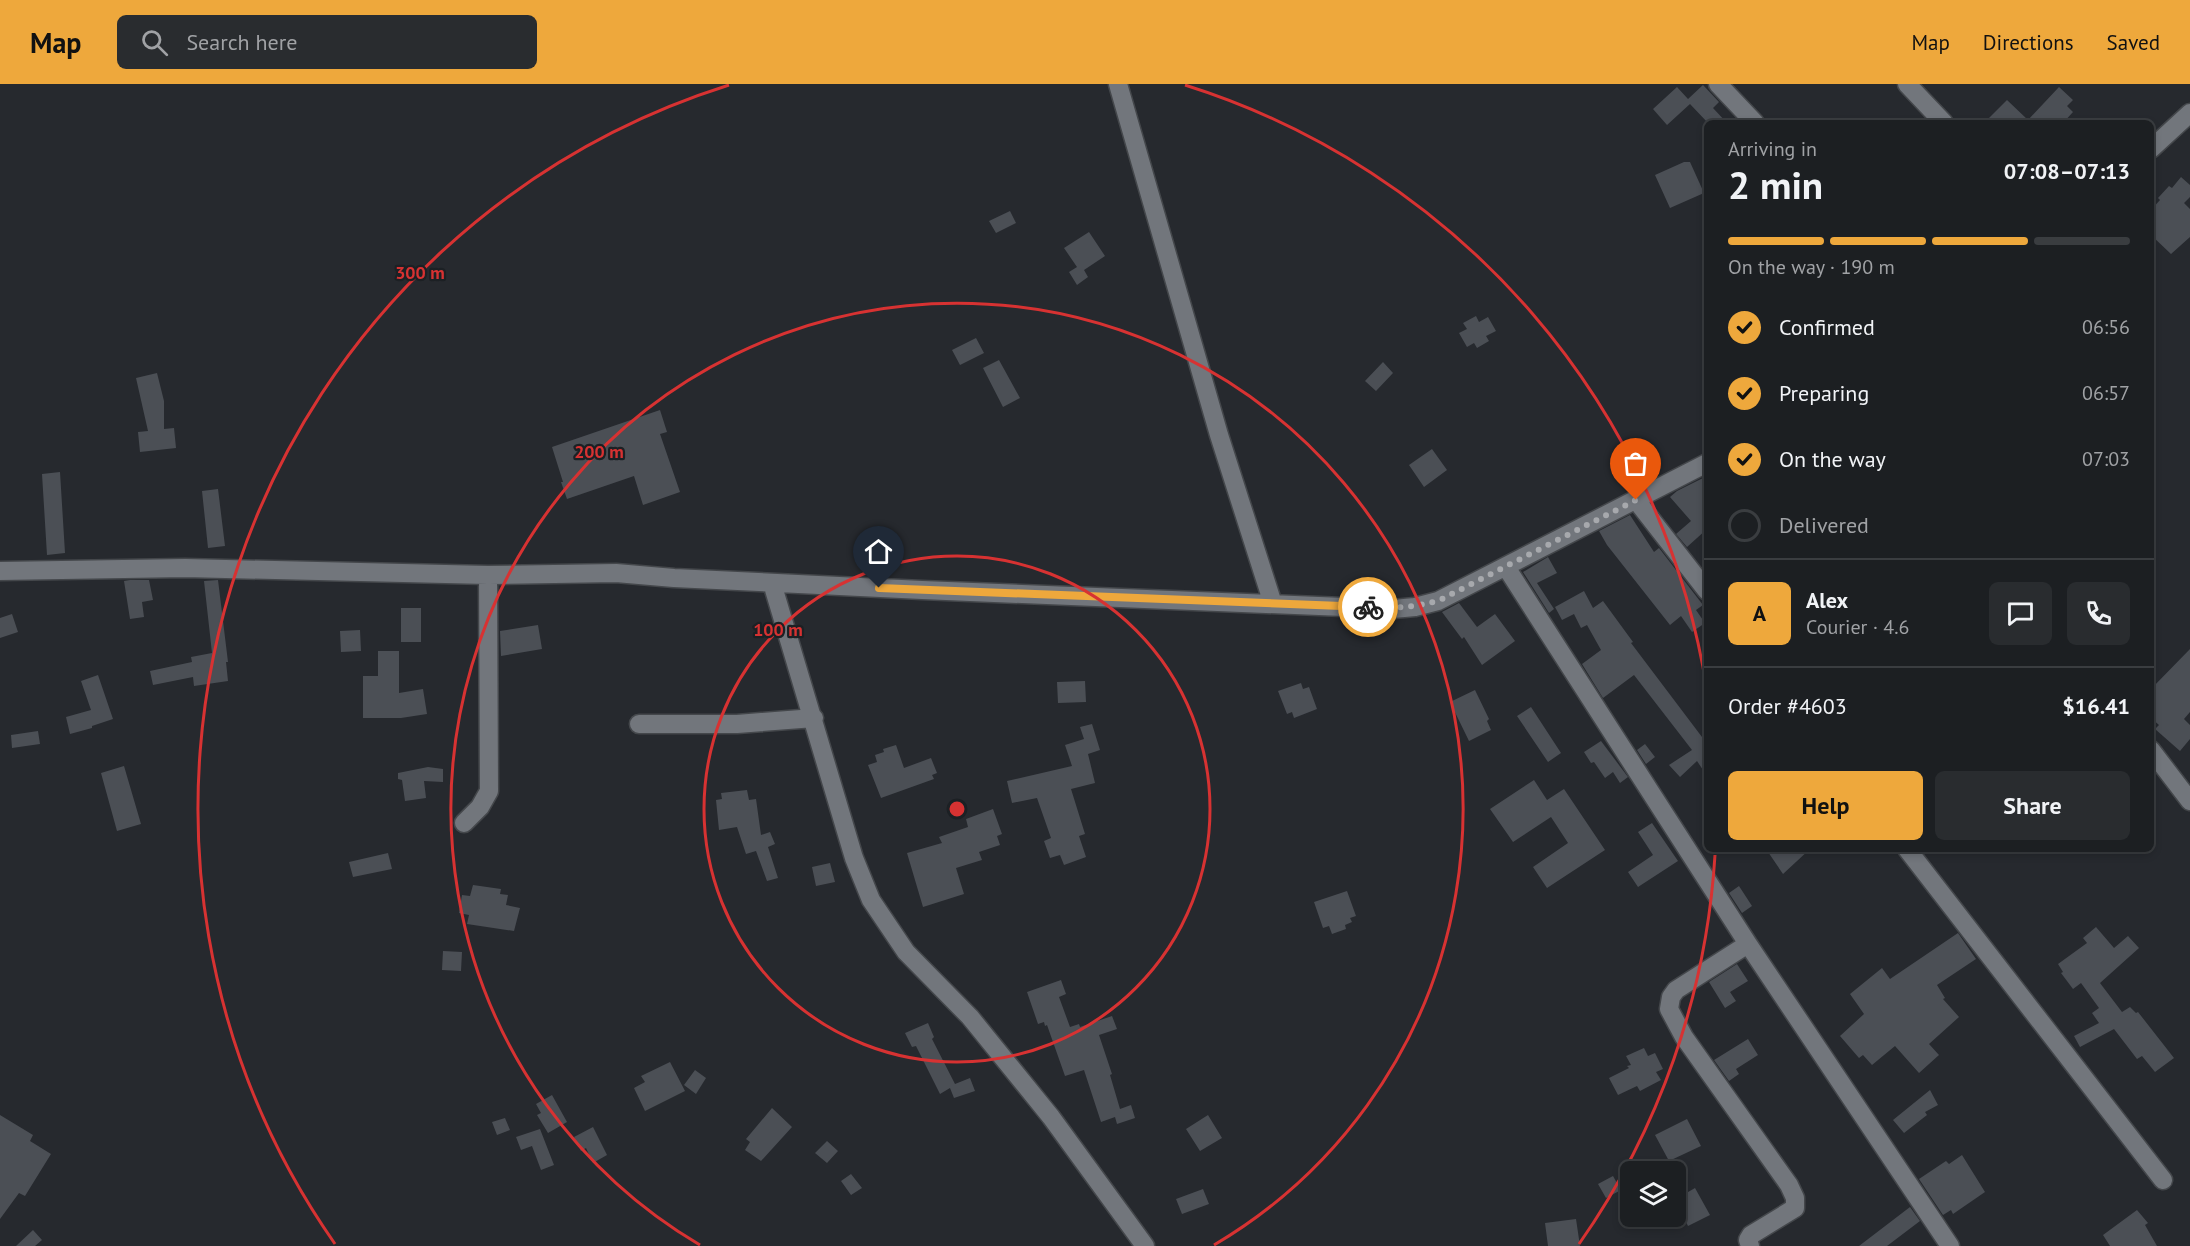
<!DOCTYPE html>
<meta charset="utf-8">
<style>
:root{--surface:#1c1f22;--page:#292c2f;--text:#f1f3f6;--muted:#a0a2a5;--line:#3a3d40;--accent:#eea83c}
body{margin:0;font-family:"PT Sans",sans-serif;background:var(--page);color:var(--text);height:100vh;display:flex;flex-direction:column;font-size:22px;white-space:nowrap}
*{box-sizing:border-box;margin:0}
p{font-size:20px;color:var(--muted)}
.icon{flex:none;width:33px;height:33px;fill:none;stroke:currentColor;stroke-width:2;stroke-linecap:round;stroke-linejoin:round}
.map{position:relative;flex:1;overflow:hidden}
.side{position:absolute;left:1704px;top:36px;width:450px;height:732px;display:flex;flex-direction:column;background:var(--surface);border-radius:9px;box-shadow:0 3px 9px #0003,0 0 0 2px var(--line)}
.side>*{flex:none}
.buttons{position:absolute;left:1620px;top:1077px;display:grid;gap:12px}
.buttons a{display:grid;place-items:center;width:66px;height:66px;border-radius:9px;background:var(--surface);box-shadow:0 3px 9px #0003,0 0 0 2px var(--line);font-size:30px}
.pin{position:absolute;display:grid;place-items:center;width:51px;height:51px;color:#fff;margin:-62px -26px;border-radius:50% 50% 50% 0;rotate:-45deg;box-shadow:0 0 6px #0007}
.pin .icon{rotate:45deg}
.courier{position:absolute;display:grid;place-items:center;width:60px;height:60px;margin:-30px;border:4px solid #eea83c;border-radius:50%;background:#fff;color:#222;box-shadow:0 2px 8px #0007}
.headline em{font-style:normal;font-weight:700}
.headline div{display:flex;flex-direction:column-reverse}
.headline{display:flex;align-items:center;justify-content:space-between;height:102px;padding:0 24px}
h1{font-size:39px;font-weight:700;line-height:45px}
.bar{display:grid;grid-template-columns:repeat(4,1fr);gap:9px 6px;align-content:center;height:72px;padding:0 24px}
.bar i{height:8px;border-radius:4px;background:var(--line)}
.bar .current{background:var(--accent)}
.bar p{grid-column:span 4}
.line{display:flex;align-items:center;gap:15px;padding:0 24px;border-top:2px solid var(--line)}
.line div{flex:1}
.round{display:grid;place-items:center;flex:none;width:63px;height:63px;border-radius:9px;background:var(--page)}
ol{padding:0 24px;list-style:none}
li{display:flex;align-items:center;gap:18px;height:66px}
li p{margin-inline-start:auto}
li .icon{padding:6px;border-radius:50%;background:var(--accent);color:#111;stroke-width:4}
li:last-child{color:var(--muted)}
li i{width:33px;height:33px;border:3px solid var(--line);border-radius:50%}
.cta{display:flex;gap:12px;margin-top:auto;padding:12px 24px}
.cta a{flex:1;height:69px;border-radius:9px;background:var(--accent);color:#111;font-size:24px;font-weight:700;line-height:69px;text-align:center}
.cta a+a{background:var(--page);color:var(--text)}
header{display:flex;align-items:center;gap:36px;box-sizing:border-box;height:84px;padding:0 30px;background:var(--accent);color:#111}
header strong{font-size:28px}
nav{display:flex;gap:33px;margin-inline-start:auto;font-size:21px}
.search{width:420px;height:54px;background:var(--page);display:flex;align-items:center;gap:15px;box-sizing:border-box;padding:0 21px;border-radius:9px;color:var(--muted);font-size:22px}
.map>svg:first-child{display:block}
.building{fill:#4b4f55}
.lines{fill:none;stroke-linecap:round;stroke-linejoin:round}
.minor-casing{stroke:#44474b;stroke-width:21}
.minor{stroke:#72767c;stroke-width:18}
.done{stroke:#a7a9ad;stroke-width:6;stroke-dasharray:0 10.8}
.route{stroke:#eea83c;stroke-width:8}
.ring{fill:none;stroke:#d73232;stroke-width:3}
.centre{fill:#d73232;stroke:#1c2024;stroke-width:3}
.ring-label{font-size:18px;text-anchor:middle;font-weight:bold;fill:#d73232;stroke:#1c2024;stroke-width:4.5;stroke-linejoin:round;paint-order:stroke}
</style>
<header>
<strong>Map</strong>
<div class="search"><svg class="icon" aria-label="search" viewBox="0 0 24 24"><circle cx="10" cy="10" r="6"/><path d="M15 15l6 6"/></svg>Search here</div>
<nav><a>Map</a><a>Directions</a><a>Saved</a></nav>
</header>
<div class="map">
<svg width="2190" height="1162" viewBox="0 0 2190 1162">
<rect width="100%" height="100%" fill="#26292e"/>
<path class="building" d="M1703 1 1719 18 1713 24 1727 39H1708L1690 20 1667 41 1653 25 1677 3 1688 15Z
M2059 3 2073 16 2067 22 2073 28 2063 39H1984L2007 16 2028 36Z
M1684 78H1690L1704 109 1670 124 1655 91Z
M2181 93 2190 101V113L2184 119 2190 125V153L2171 170 2151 151V126L2160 116 2158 114 2169 102 2172 104Z
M1010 127 1016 139 996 149 989 137Z
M1089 148 1105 172 1084 186 1088 193 1077 201 1069 188 1077 183 1064 164Z
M1476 232 1479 238 1488 233 1496 247 1486 252 1489 257 1477 264 1474 259 1467 263 1459 249 1467 245 1463 239Z
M976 254 984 269 960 281 952 266Z
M999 276 1020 314 1003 323 983 284Z
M1383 278 1393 289 1376 307 1365 297Z
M157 289 164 317V345L174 344 176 364 140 368 138 348 148 347 136 294Z
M660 326 667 348 660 350 680 408 643 421 634 392 567 415 561 398H563L552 363Z
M1432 365 1447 386 1424 403 1409 381Z
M60 388 65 469 47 471 42 390Z
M1707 392V445L1687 463 1676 450 1691 437 1670 413 1677 407Z
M218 405 225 462 208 464 202 407Z
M1630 431 1654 468 1659 464 1703 521 1696 526 1705 539 1692 548 1681 532 1670 541 1607 461 1599 447Z
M1548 473 1557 489 1537 499 1554 525 1549 529 1523 488Z
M130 496H149L153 516 142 518 144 533 130 535 124 497Z
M218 496 228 578H226L228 597 194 602 193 593 153 601 150 587 192 578 191 573 212 569 204 497Z
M1584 507 1593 524 1603 517 1633 558 1631 559 1705 657 1707 656V692L1697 677 1680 693 1669 681 1692 666 1634 591 1603 614 1582 580 1601 566 1587 541 1581 544 1574 530 1562 536 1555 523Z
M1459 519 1477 543 1495 530 1515 557 1482 581 1464 553 1462 555 1442 528Z
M401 524H421V558H401Z
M12 530 18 548 0 554V534Z
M538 541 542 565 501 572 500 547Z
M360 546 361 567 341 568 340 547Z
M2190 565V628L2184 635 2190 641V655L2180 667 2155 645 2159 641 2151 634V605Z
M378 567H399V609L423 605 427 630 401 634H363V592H378Z
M98 591 113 635 92 642V644L70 650 66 633 91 626 81 597Z
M1085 597 1086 618 1058 619 1057 598Z
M1301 599 1303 605 1309 603 1317 625 1294 634 1292 628 1287 630 1278 607Z
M1475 606 1489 635 1487 637 1491 646 1469 657 1450 618Z
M1531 623 1561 669 1548 678 1517 632Z
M1092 640 1100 666 1088 670 1095 699 1071 705 1085 750 1079 752 1086 773 1064 781 1060 771 1050 774 1044 757 1051 754 1037 714 1012 719 1007 697 1072 682 1065 661 1084 655 1080 643Z
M38 647 40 660 12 664 11 651Z
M1601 657 1628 693 1620 699 1613 688 1605 694 1594 678 1591 679 1584 668Z
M1645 660 1655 673 1646 680 1637 666Z
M896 661 904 684 931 674 937 689 932 691 934 695 881 714 868 681 877 678 875 671 884 668 883 665Z
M124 682 141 740 117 747 101 689Z
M428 683 443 685V698L424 697 426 714 405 717 402 696 398 695V689Z
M1534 696 1547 716 1564 705 1605 766 1547 804 1533 783 1568 759 1551 733 1513 758 1490 725Z
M747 706 749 716 756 715 761 751 770 748 775 760 768 763 778 794 767 797 756 767 746 770 737 743 719 746 716 716 722 715 721 709Z
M993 725 1002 750 997 752 1000 761 979 768 982 776 956 784 964 810 923 823 907 769 942 759 939 753 968 743 966 735Z
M1652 739 1678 777 1638 803 1628 788 1653 771 1638 748Z
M1766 765H1810L1783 790Z
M388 769 392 785 353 793 349 778Z
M830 779 835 798 816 802 812 783Z
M473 801 501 805 500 810 508 811 506 821 520 824 514 847 467 840 469 831 459 829 462 811 470 812Z
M1739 802 1752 822 1742 829 1729 809Z
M1347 807 1356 832 1350 834 1352 838 1345 841 1346 845 1332 850 1329 842 1323 844 1314 818Z
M2096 843 2114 864 2128 852 2139 864 2100 899 2122 928 2130 923 2136 929 2138 928 2174 974 2155 988 2142 972 2137 975 2114 945 2080 963 2074 952 2099 939 2092 929 2099 924 2081 899 2073 905 2061 889 2063 888 2058 880 2087 859 2083 854Z
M1958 849 1976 875 1937 901 1945 914 1943 915 1959 933 1929 960 1939 971 1919 989 1895 962 1872 981 1863 971 1859 974 1840 952 1864 930 1850 910 1882 884 1890 895Z
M443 867 462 868 461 887 442 886Z
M1737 880 1748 897 1730 908 1736 917 1725 924 1709 898Z
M1061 896 1066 910 1059 913 1070 943 1079 940 1080 943 1112 932 1117 945 1099 951 1112 990 1110 991 1120 1025 1131 1021 1135 1034 1117 1040 1115 1033 1101 1038 1084 986 1065 992 1047 941 1045 942 1044 938 1038 940 1027 908Z
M928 939 934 953 932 955 955 1000 970 994 975 1007 954 1014 950 1004 940 1010 916 962 912 963 905 949Z
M1748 955 1758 971 1736 985 1739 990 1729 997 1714 976Z
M1644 964 1648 972 1655 969 1663 985 1656 988 1661 996 1640 1007 1637 1002 1618 1011 1609 994 1629 984 1627 982 1631 981 1626 972Z
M670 978 685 1007 645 1027 634 1004 645 998 641 992Z
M695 986 706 994 696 1010 684 1001Z
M1930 1006 1938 1021 1925 1028 1927 1031 1904 1049 1893 1036Z
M552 1011 567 1038 548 1049 537 1031 541 1029 536 1020Z
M772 1024 792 1043 761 1077 745 1066 750 1058 746 1055Z
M0 1031 33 1051 30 1057 51 1070 25 1112 19 1109 0 1135Z
M1208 1031 1222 1054 1200 1067 1186 1045Z
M505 1034 510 1046 497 1051 492 1038Z
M1687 1035 1701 1062 1669 1077 1655 1051Z
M593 1043 607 1071 593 1079 586 1064 581 1067 574 1053Z
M540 1045 554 1081 541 1086 532 1062 521 1066 516 1053Z
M827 1057 838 1067 827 1079 815 1069Z
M1962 1071 1985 1108 1953 1130 1951 1126 1943 1131 1919 1095 1946 1077 1949 1080Z
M851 1090 862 1104 851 1111 841 1097Z
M1613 1092 1621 1106 1606 1114 1598 1100Z
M1695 1104 1710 1131 1688 1142 1686 1138 1676 1143V1115Z
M1203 1105 1209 1120 1182 1130 1176 1115Z
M1910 1123 1920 1137 1887 1162H1859Z
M2137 1126 2148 1139 2145 1141 2157 1162H2110L2103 1151Z
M1576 1135 1580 1162H1548L1545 1139Z
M33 1146 42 1156 35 1162H16Z"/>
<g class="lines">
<defs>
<path id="minor" d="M1118 0 1219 351 1273 520
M1718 0 1755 39
M1907 0 1944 39
M2151 65 2190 29
M1636 416 1707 507
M1506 483 1748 860 1950 1162
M0 487 185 484 488 491 616 489 674 494 922 506 1393 525 1415 523 1438 517 1707 379
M772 499 854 774 871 816 906 868 970 933 1051 1033 1145 1162
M639 640H737L814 634
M2151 666 2190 717
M464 739 480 723 489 707 488 491
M1907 765 2163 1096
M1748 860 1676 906 1671 913 1669 925 1684 953 1789 1101 1795 1114V1124L1751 1151 1748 1156 1750 1162"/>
</defs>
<use href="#minor" class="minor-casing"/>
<use href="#minor" class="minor"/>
</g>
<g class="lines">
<path class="done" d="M1368 523C1393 525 1414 523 1438 517L1636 416"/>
<path class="route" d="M879 504 1368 523"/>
</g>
<g class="ring">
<circle cx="957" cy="725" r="253"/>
<path d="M700 1161A506 506 0 1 1 1214 1161"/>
<path d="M1715 771A759 759 0 0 1 1579 1160M335 1160A759 759 0 0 1 729 1M1185 1A759 759 0 0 1 1707 606"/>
</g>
<circle cx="957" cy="725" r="9" class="centre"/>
<g class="ring-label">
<text x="420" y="195">300 m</text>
<text x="599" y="374">200 m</text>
<text x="778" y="552">100 m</text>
</g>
</svg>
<div class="buttons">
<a><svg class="icon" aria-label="layers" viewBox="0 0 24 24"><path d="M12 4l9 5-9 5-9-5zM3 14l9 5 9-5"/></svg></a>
</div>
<div class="pin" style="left:1636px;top:416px;background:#ea580c"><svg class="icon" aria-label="bag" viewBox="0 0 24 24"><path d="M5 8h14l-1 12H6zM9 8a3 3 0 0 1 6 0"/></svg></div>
<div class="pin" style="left:879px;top:504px;background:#1f2937"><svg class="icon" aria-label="home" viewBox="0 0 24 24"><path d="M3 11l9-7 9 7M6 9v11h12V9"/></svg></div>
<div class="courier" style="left:1368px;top:523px"><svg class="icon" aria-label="bike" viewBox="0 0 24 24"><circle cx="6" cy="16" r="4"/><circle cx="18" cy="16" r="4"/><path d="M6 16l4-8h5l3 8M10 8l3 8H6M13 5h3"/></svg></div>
<section class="side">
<div class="headline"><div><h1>2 min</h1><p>Arriving in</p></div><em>07:08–07:13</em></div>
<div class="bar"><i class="current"></i><i class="current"></i><i class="current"></i><i></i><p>On the way · 190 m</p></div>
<ol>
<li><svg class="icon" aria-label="check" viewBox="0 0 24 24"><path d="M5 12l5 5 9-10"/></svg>Confirmed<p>06:56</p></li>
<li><svg class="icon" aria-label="check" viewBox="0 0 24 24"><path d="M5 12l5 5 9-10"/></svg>Preparing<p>06:57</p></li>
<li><svg class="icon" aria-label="check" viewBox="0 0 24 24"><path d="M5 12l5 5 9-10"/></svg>On the way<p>07:03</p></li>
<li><i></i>Delivered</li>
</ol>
<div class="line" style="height:108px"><b class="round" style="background:var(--accent);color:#111">A</b><div><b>Alex</b><p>Courier · 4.6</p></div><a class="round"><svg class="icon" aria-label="chat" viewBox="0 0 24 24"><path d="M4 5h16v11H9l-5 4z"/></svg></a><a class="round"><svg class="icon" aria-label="phone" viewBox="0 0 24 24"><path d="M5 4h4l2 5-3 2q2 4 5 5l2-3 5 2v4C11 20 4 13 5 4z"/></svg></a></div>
<div class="line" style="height:78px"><div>Order #4603</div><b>$16.41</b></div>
<div class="cta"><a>Help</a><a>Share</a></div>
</section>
</div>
